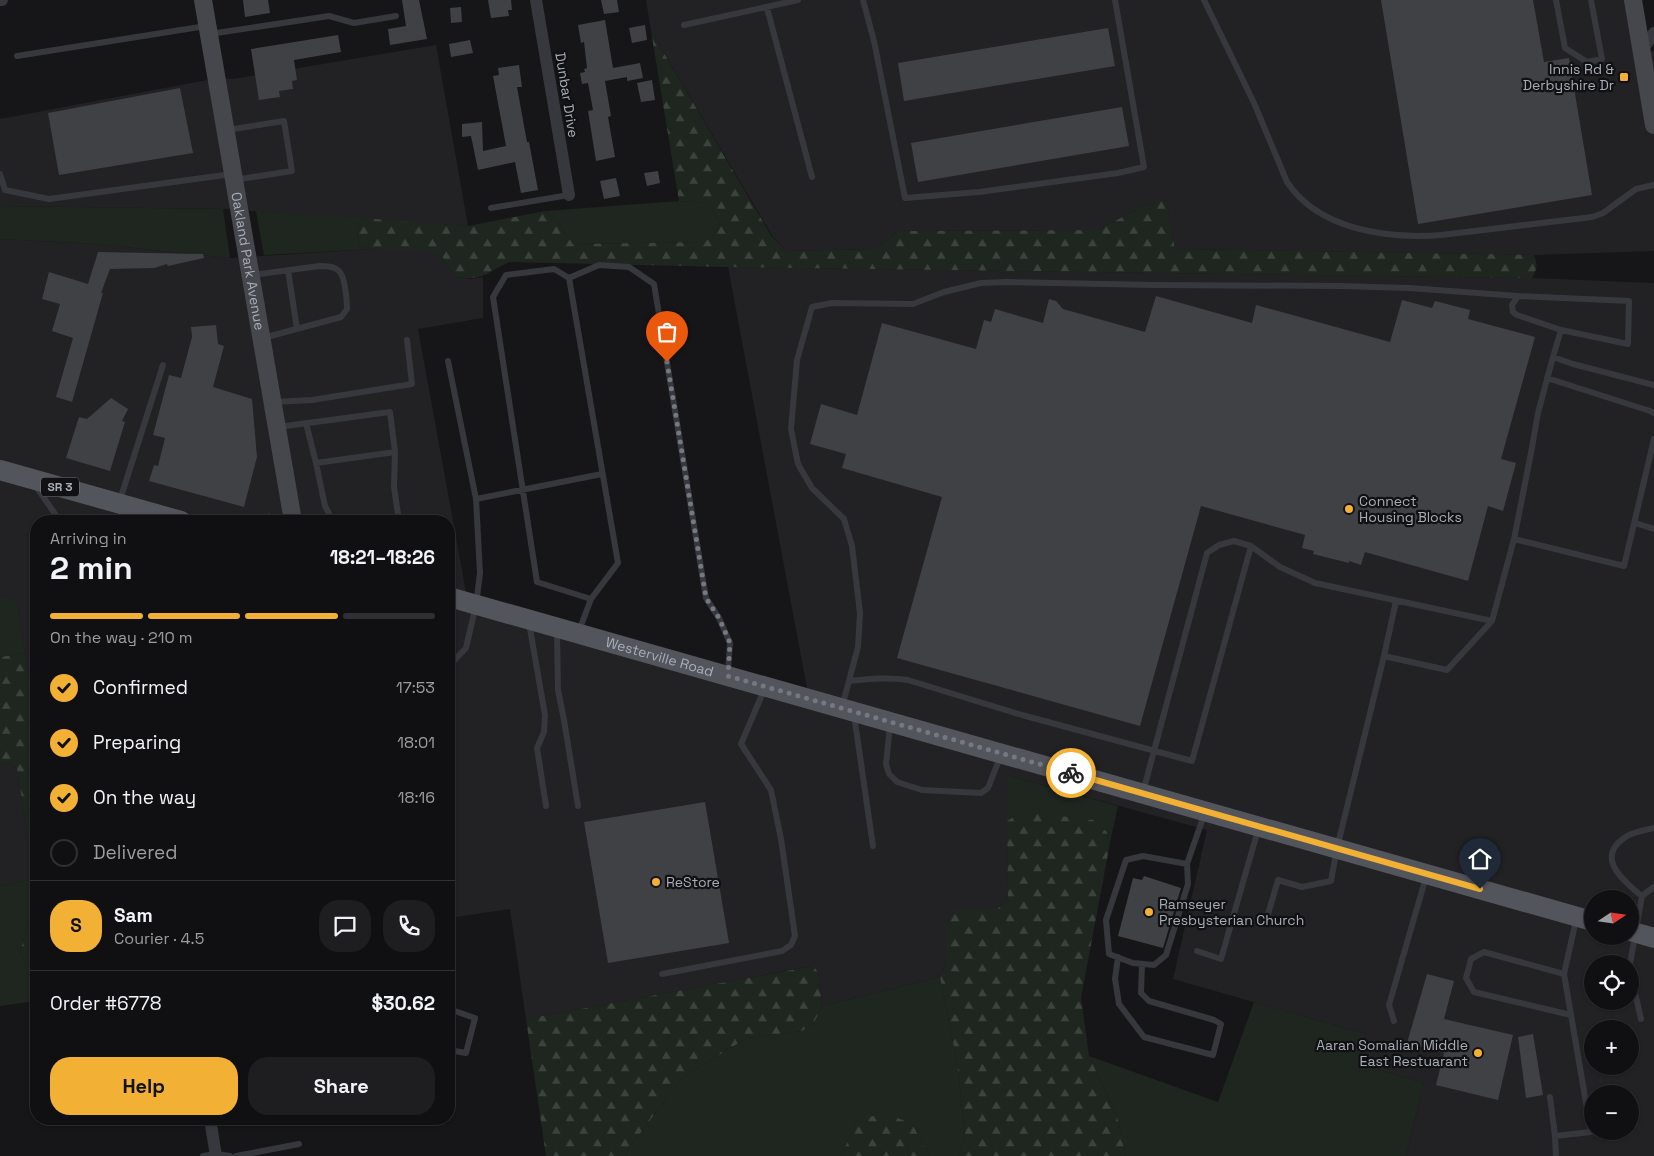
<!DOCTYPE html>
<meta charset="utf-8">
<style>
:root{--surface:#101012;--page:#1e1e20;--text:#f1f3f6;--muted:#9c9d9f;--line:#303032;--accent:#f2b134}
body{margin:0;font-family:"Space Grotesk",sans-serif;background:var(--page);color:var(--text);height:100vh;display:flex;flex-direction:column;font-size:19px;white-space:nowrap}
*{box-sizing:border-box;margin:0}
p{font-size:16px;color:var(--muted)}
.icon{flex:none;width:28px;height:28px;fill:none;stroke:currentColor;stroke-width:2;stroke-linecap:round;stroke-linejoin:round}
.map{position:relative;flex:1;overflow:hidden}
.sheet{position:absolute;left:30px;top:515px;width:425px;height:610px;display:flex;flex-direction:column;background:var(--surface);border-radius:20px;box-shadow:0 1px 4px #0004,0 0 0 1px var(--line)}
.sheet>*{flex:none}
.needle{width:32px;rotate:77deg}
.fabs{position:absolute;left:1584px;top:890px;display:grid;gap:10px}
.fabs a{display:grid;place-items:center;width:55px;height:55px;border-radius:50%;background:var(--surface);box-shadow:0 1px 4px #0004,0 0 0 1px var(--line);font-size:25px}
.pin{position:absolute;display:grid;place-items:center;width:42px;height:42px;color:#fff;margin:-51px -21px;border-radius:50% 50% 50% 0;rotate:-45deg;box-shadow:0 0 5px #0007}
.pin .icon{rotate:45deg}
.courier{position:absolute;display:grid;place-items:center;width:50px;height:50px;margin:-25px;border:4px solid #f2b134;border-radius:50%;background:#fff;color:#222;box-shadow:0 1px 6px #0007}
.head em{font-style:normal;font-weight:700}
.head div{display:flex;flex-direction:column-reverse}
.head{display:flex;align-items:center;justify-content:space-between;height:85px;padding:0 20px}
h1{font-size:32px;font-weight:700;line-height:38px}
.bar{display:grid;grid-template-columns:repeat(4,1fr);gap:8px 5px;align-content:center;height:60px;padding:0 20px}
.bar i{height:6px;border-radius:4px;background:var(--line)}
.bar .on{background:var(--accent)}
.bar p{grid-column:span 4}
.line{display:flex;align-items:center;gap:12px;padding:0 20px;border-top:1px solid var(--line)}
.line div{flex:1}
.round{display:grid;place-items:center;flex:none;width:52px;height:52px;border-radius:20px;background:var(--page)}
ol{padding:0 20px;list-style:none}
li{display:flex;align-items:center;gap:15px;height:55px}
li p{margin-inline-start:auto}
li .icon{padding:5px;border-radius:50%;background:var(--accent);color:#111;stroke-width:4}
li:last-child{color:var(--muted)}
li i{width:28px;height:28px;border:2px solid var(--line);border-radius:50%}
.cta{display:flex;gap:10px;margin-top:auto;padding:10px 20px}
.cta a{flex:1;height:58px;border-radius:20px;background:var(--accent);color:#111;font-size:20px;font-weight:700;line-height:58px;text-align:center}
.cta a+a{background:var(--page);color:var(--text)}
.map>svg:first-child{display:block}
.built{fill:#222225;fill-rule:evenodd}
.green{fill:#1e261f}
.forest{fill:url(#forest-firs)}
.building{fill:#404145}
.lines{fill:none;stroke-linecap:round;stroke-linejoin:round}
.path{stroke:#3d3f44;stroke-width:2.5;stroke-dasharray:2.5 4;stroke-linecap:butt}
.service{stroke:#37383d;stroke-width:6}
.minor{stroke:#37383d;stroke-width:12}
.secondary{stroke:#45474d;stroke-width:18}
.primary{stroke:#53555c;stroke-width:20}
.done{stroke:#757880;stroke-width:5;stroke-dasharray:0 9}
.route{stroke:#f2b134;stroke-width:6}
.poi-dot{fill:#f2b134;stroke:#111113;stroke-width:2}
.labels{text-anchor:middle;stroke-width:4.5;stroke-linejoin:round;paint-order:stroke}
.shield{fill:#111113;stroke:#7b7e86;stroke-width:1}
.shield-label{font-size:12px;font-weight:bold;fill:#a8adb8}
.poi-label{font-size:14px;fill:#a8adb8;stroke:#111113;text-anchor:start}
.street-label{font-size:14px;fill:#a8adb8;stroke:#111113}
</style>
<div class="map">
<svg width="1654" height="1156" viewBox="0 0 1654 1156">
<defs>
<pattern id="forest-firs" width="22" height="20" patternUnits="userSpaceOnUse" patternTransform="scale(1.25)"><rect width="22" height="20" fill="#1e261f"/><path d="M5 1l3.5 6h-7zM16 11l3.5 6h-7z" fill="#3c433d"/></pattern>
</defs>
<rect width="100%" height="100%" fill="#161618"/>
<path class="built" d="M646 0H1633L1642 50 1654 51V251L1534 255 1175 249 1166 200 1143 206 1098 230 899 231 876 249 787 251 773 237 651 31Z
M436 45 468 226 223 209 0 206V119L218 78 233 79Z
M0 239 97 244 230 258 375 249H428L443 258 456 277 471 279 483 277V318L418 329 468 603 809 699 728 267 1532 278 1654 283V1156H1406L1424 1083 1358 1064 1366 1034 1173 979 1207 830 1007 775 1008 899 997 909 947 924V961L940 977 822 1006 818 972 812 966 526 1019 510 909 449 918V521H36V720L16 601 0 595ZM1592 899H1630V936H1592ZM1592 964H1630V1001H1592ZM1592 1029H1630V1066H1592ZM1592 1094H1630V1131H1592Z
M11 762 17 769 35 879 0 886V764Z"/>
<path class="green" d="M679 201C703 202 713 201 720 226L712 237 704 242 573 244 557 221 545 211Z
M0 206 223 209 230 258 97 244 0 239Z
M256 211 361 218 357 231 360 245 375 249 264 255Z
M0 595 16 600 25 653 0 657Z
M1007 775 1118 806 1110 843 1107 832 1018 814 1007 821Z
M35 879 32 909 20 952 26 965 36 963V1001L0 1006V886Z
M940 977 957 1062 965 1136 958 1156H930L912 1124 857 1120 841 1156H626L628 1149 683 1077 747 1038 802 1031 814 1023 822 1006Z
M1254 1002 1366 1034 1358 1064 1424 1083 1406 1156H1126L1117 1116 1089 1056 1218 1102Z"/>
<path class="forest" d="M651 31 772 237 787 251 876 249 899 231 1098 230 1143 206 1166 200 1175 249 1534 255C1538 265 1537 269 1532 278L728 267 509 262C485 273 484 281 456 277L443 258 428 250 375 249 360 245 357 231 361 218 468 226 545 211 557 221 573 244 704 242 712 237 720 226C713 201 703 202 679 201Z
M25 653 36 720V963L26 965 20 952 32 909 35 879 17 769 11 762 0 764V657Z
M1026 812 1093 820 1107 832 1110 843 1081 998 1089 1056 1117 1116 1126 1156H958L965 1136 957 1062 940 977 947 961V924L956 909H997L1008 899 1007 821 1018 814Z
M813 966 818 972 822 1006 814 1023 802 1031 747 1038 683 1077 628 1149 626 1156H546L526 1019Z
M886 1113 912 1124 930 1156H841L857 1120Z"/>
<path class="building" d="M243 0H268L270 13 245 17Z
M402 0H419L427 39 390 45 388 29 406 26Z
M488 0H511L512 10H508L509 16 491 18Z
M601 0H617L619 12 604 14Z
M1381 0H1533L1544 62 1569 58 1592 195 1418 224Z
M461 7 462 22 451 23 450 8Z
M605 20 613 68 640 63 643 78 627 81V77L605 81 611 116 608 117 615 157 596 161 588 111 593 110 588 83 582 84 580 73 585 72 584 69 587 68 584 42 581 43 578 25Z
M645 25 647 40 632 43 629 28Z
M1108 28 1115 66 904 101 898 63Z
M338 35 341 52 294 60 297 80 292 81 293 89 279 91 280 97 259 100 251 49Z
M470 40 473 53 451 57 449 44Z
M519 65 522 87H517L527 142H529L538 190 521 193 515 162 478 170 471 136 462 137V124L482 122 483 151 506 146 493 76 499 75 498 68Z
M652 80 655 100 641 102 637 83Z
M180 88 193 153 59 175 48 113Z
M1122 107 1129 146 918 182 911 143Z
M658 171 660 183 647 186 644 173Z
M616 178 620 196 604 199 600 181Z
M98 252 203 254 204 258 168 266 167 264 154 268 110 269 101 293H103L72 402 56 397 73 338 52 331 60 304 42 299 49 272 88 284Z
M1156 296 1252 323 1256 305 1390 342 1402 300 1432 308 1435 301 1470 310 1468 319 1535 337 1501 459 1516 463 1503 511 1488 506 1468 581 1365 552 1361 565 1349 561V563L1313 554 1314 551 1302 548 1305 535 1201 506 1140 726 897 658 942 497 842 468 846 454 810 444 821 404 857 415 882 323 976 349 984 320 991 322 995 309 1043 323 1049 299 1056 301 1063 309 1145 332Z
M216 325 218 344 224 346 213 387 252 399 257 457 244 507 149 481 154 465 158 466 165 438 153 435 169 375 181 378 192 337 191 327Z
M111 398 128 409 122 421 125 422 110 471 66 458 79 417 87 419Z
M705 802 729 943 608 963 584 822Z
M1144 876 1181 888 1163 948 1118 936 1133 878 1142 880Z
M1427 974 1454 981 1444 1019 1513 1035 1498 1100 1436 1085 1444 1053 1407 1043Z
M1533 1034 1543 1095 1526 1098 1518 1037Z"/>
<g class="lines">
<path class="path" d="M268 514 269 515"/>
<path class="service" d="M863 0 874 41 905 198 979 192 1118 173 1144 167 1115 0
M1204 0 1254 103 1287 182C1319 230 1387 239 1441 235L1592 217 1603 213 1636 189 1654 185
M1556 0 1565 48 1587 62 1602 59 1591 0
M767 8 812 177
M684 25 798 0
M210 34 329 16 354 23 396 16
M17 56 206 26
M227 130 284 121 292 171 234 180
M0 174 5 190 49 199 232 174
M491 208 569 195
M288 270 297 329
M252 275 320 266C326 266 334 266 339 271 345 276 347 301 347 309L341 317 263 338
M569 278 554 269 506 275 493 297 537 582 591 599
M1553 357 1561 330 1628 344 1629 301 1518 296 1512 305 1513 312 1517 315 1561 330
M448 361 476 499
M1547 378 1650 411 1654 413
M274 402 312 400 412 384 407 340
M306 423 316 463 395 452
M278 427 390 412 395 452 394 487 399 521
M316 463 325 506 333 521
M35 485 60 521
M120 500 163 365
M1635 523 1654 529
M1514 539 1624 566 1654 439
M529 623 545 715 544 732 537 748 546 806
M557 631 558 690 564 720 578 806
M579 631 591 599 618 563 569 278 599 265 629 267 654 284 706 598 719 618 730 643 728 672
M1384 656 1396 601
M449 666 466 648 476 605 480 573 476 499 602 474
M449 667 453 693
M849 681C869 679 888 677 908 680L1022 715 1192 761 1251 546
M842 707 858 647 860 613 852 546 844 519 812 488 798 464 791 429 797 360 812 307 832 303 913 304 944 292 981 283 1007 282 1155 285 1341 286 1409 288 1518 296
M854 715 873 846
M890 726 886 764 889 774 897 782 922 790 981 793 988 788 1001 755
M1143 792 1207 553 1219 545 1234 541 1251 546 1280 567 1315 583 1492 621 1514 539 1531 453 1538 413 1553 357 1573 364 1654 385
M1187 864 1188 884 1166 955 1154 965 1133 963 1109 954 1106 920 1126 860 1143 856 1187 864 1204 815
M1642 896 1654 887
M1266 921 1278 880 1302 887 1331 881 1337 848 1384 656 1447 670 1492 621
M1197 951 1221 959 1258 830
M1118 957 1115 979 1119 1004 1144 1037 1213 1055 1221 1024 1214 1020 1149 1001 1141 993 1142 964
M1630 964 1642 896C1636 892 1632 888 1627 883 1612 869 1603 853 1624 838 1631 832 1645 830 1654 828
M1630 971 1641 1019
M662 974 782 951 791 945 795 936 781 839 771 790 741 744 764 690
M1564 974 1571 1015
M449 1009 475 1018 466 1053 449 1050
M1394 1021 1389 1005 1426 877
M1550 1097 1555 1136
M203 1156 216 1154 230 1156
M236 1156 299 1144
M1556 1156 1555 1136 1591 1132 1571 1015 1474 992 1466 978 1471 959 1484 952 1564 974 1576 920"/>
<path class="minor" d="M0 0H2
M536 0 569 195
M1642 50 1654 33
M210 1119 216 1156"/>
<g class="secondary">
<path id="s1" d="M203 0 293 521"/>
<path d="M1633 0 1654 125"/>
</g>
<g class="primary">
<path d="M0 470 181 521"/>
<path id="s2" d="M449 597 1592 921"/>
<path d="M1630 931 1654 938"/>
</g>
</g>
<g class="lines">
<path class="done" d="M667 362 706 598 719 618 730 643 728 676 1071 773"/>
<path class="route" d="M1071 773 1480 889"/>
</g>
<g class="poi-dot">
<rect x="1619" y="72" width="10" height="10" rx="2.5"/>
<circle cx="1349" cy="509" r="5"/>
<circle cx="656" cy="882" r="5"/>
<circle cx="1149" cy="912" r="5"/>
<circle cx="1478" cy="1053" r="5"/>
</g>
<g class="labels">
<rect class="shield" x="41" y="477.5" width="38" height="19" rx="4"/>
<g class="shield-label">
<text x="60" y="491">SR 3</text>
</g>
<g class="poi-label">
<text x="1614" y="74" text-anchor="end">Innis Rd &amp;<tspan x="1614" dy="16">Derbyshire Dr</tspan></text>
<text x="1359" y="506">Connect<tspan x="1359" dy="16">Housing Blocks</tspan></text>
<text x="666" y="887">ReStore</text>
<text x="1159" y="909">Ramseyer<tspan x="1159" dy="16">Presbysterian Church</tspan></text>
<text x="1468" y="1050" text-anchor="end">Aaran Somalian Middle<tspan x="1468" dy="16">East Restuarant</tspan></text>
</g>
<g class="street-label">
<text transform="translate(567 95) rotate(81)" y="5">Dunbar Drive</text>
<text dy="5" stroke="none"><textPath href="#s1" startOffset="265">Oakland Park Avenue</textPath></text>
<text dy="5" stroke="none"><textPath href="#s2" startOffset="219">Westerville Road</textPath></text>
</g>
</g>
</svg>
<div class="fabs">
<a><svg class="needle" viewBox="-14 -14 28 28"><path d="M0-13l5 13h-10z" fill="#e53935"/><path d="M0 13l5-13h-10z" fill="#9c9d9f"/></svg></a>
<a><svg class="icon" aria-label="locate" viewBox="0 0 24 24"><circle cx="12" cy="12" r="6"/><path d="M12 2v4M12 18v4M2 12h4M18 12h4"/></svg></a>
<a>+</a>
<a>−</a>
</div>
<div class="pin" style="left:667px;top:362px;background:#ea580c"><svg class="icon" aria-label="bag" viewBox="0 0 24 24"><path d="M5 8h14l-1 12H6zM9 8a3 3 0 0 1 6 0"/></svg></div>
<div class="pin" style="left:1480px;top:889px;background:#1f2937"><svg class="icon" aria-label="home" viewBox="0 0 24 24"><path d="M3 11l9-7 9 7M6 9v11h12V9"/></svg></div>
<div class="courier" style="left:1071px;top:773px"><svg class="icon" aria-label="bike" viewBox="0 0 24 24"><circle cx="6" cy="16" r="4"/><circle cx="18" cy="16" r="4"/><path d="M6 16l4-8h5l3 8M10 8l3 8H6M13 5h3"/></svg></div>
<section class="sheet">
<div class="head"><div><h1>2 min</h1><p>Arriving in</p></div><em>18:21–18:26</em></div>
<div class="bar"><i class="on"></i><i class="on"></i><i class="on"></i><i></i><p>On the way · 210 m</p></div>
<ol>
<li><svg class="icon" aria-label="check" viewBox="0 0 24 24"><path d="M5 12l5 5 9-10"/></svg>Confirmed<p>17:53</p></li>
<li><svg class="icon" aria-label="check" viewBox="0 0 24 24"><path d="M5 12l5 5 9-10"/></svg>Preparing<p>18:01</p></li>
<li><svg class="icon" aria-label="check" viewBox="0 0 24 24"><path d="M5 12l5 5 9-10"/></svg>On the way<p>18:16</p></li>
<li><i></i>Delivered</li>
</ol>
<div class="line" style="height:90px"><b class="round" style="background:var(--accent);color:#111">S</b><div><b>Sam</b><p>Courier · 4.5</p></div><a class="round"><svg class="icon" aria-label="chat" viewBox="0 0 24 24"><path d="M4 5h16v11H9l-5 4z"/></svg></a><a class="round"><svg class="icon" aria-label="phone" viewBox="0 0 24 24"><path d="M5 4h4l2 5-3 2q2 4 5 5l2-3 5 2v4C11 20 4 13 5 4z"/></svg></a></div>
<div class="line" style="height:65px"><div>Order #6778</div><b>$30.62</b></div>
<div class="cta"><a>Help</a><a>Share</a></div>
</section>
</div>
